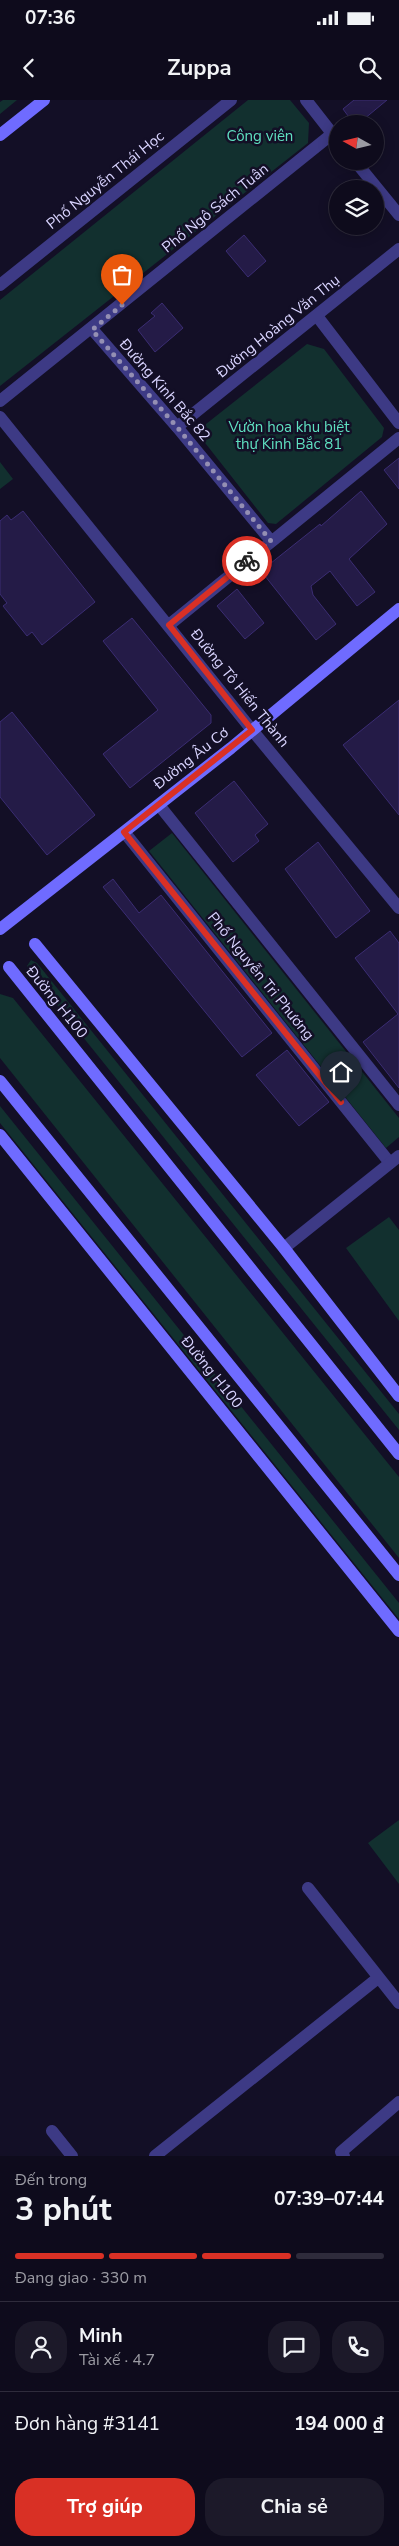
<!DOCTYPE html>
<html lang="vi">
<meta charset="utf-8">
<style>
:root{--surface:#0e0b1c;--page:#1c1929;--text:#f1f3f6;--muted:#9b9ba3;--line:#2e2b3b;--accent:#d93025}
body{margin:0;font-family:"Nunito Sans",sans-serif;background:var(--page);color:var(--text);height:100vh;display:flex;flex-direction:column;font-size:19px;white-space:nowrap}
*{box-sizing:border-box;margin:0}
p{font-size:16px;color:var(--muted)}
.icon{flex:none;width:28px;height:28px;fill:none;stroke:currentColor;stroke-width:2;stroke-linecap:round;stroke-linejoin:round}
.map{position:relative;height:2056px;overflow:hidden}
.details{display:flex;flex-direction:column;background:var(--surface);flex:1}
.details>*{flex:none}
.needle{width:32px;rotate:278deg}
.buttons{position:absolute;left:329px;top:15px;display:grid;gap:10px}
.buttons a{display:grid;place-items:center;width:55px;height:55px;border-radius:50%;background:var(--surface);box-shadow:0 2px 12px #0003,0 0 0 1px var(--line);font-size:25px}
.pin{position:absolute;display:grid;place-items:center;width:42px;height:42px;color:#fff;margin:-51px -21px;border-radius:50% 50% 50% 0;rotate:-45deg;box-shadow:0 0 5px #0007}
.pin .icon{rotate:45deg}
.courier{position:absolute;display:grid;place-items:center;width:50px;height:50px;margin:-25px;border:4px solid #d93025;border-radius:50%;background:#fff;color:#222;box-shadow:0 1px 6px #0007}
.head em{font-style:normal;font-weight:700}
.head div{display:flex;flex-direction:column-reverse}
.head{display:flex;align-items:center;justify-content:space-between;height:85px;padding:0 15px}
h1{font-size:32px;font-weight:700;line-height:38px}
.bar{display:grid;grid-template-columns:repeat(4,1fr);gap:8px 5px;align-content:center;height:60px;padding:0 15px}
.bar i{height:6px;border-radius:4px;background:var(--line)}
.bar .active{background:var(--accent)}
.bar p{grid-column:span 4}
.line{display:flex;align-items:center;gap:12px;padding:0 15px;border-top:1px solid var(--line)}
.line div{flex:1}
.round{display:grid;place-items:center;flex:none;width:52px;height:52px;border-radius:20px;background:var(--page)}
.action{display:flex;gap:10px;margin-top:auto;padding:10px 15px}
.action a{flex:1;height:58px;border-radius:20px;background:var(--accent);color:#fff;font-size:20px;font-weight:700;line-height:58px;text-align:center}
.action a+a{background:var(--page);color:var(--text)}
.status{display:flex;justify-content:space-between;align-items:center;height:35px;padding:0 25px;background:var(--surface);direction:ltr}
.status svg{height:14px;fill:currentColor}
header{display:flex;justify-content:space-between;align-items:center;height:65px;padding:0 15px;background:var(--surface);font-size:22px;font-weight:700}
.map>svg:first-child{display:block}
.green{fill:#12302f}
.building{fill:#241b47;stroke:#3b2d73}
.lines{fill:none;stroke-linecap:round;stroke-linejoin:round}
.minor{stroke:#3d3a85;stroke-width:12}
.tertiary{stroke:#3d3a85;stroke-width:12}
.secondary{stroke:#6f6bff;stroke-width:12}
.done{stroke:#948fb3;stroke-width:5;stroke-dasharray:0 9}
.route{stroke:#d93025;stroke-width:6}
.labels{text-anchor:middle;stroke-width:5;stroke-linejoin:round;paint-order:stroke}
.park-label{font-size:15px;fill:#5fe0c0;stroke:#130f26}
.street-label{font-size:15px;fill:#d9d4ff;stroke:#130f26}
</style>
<div class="status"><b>07:36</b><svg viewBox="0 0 49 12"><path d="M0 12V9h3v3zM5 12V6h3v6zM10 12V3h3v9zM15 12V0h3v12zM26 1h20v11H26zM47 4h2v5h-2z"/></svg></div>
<header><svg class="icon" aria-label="back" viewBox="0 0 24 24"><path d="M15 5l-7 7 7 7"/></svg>Zuppa<svg class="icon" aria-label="search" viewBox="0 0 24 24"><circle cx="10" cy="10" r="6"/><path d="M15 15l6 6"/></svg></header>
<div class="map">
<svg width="399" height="2056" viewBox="0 0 399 2056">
<rect width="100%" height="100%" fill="#130f26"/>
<path class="green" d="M3 0H17L0 14V2Z
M248 0H290L309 23 308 43 0 286V200Z
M307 244 324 249 384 328 382 337 276 424 268 423 202 339 206 324Z
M0 362 13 379 0 389Z
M172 733 399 1018V1037L386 1048 149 751Z
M31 860 37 863 399 1314V1330L29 870 27 866Z
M0 894 13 898 399 1377V1458L0 958Z
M0 1006 399 1503V1519L0 1023Z
M389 1117 399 1130V1221L346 1148Z
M399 1720V1784L368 1743Z"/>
<path class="building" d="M354 0H387L358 24H354L343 9Z
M244 135 266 161 248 177 226 151Z
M162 203 183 228 155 252 138 230 155 216 151 213Z
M399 358V389L384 370Z
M361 391 387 424 349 459 375 492 357 506 330 471 311 486 313 495 336 524 316 540 261 471 320 424 321 426Z
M23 411 95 502 42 545 32 532 27 536 3 506 7 503 0 494V421L7 415 11 420Z
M237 489 264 523 245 539 217 506Z
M132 518 211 615V623L130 688 103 654 158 610 103 541Z
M399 600V715L343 645Z
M12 612 95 715 47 755 0 697V622Z
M234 681 268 724 255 735 259 741 233 762 195 713Z
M318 742 370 811 336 838 285 769Z
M113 779 139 813 161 795 272 933 242 957 103 787Z
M390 831 399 843V988L363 942 398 914 355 858Z
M287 950 329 1002 299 1026 256 975Z"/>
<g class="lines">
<path class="minor" d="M306 0 338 41
M355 61 399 115
M0 185 231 0
M317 216 399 323
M92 229 177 327 271 441
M0 301 332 34
M0 317 252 630 399 808
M169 525 399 338
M159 705 399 1005
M125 733 390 1063
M308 1788 399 1903
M52 2031 72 2056
M155 2056 378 1878
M344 2056 341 2052 399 2002"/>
<path class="tertiary" d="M177 327 399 149
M284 1148 399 1056"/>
<path class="secondary" d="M0 35 44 0
M0 829 231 648 399 509
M35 844 284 1148 399 1296
M9 867 399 1354
M0 981 399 1475
M0 1035 399 1531"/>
</g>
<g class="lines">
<path class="done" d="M122 205 92 230 177 327 271 441 247 461"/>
<path class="route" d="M247 461 169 525 252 630 124 732 341 1002"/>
</g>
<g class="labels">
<g class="park-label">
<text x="260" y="41">Công viên</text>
<text x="289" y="332">Vườn hoa khu biệt<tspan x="289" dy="17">thự Kinh Bắc 81</tspan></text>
</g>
<g class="street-label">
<text transform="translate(105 80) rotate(-39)" y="5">Phố Nguyễn Thái Học</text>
<text transform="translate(215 108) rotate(-39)" y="5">Phố Ngô Sách Tuân</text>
<text transform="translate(278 226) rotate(-39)" y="5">Đường Hoàng Văn Thụ</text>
<text transform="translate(165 290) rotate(49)" y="5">Đường Kinh Bắc 82</text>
<text transform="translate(240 588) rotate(51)" y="5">Đường Tô Hiến Thành</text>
<text transform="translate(191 658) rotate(-38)" y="5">Đường Âu Cơ</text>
<text transform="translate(261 876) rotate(51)" y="5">Phố Nguyễn Tri Phương</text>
<text transform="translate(57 902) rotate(51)" y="5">Đường H100</text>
<text transform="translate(212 1272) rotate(51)" y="5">Đường H100</text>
</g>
</g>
</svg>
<div class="buttons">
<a><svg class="needle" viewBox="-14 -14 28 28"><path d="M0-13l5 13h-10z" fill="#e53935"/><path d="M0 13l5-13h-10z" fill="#9b9ba3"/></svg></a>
<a><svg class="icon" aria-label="layers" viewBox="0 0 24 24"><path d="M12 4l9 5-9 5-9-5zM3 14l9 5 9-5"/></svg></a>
</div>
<div class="pin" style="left:122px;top:205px;background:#ea580c"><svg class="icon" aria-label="bag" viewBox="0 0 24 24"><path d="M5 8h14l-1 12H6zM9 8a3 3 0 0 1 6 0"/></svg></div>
<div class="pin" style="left:341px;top:1002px;background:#1f2937"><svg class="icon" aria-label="home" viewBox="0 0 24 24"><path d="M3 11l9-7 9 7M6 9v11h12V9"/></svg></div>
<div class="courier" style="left:247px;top:461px"><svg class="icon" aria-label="bike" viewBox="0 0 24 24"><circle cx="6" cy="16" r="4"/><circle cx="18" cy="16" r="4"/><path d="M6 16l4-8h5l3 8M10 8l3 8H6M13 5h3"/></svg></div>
</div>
<section class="details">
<div class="head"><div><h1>3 phút</h1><p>Đến trong</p></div><em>07:39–07:44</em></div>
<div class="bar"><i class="active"></i><i class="active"></i><i class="active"></i><i></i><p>Đang giao · 330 m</p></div>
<div class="line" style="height:90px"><a class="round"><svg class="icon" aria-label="person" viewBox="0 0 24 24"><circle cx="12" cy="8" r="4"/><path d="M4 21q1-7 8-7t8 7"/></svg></a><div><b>Minh</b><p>Tài xế · 4.7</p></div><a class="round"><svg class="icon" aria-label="chat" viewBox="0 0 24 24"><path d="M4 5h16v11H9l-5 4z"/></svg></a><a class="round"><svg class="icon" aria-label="phone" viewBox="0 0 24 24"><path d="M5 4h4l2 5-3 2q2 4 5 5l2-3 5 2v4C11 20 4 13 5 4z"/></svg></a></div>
<div class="line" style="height:65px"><div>Đơn hàng #3141</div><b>194 000 ₫</b></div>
<div class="action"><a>Trợ giúp</a><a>Chia sẻ</a></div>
</section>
